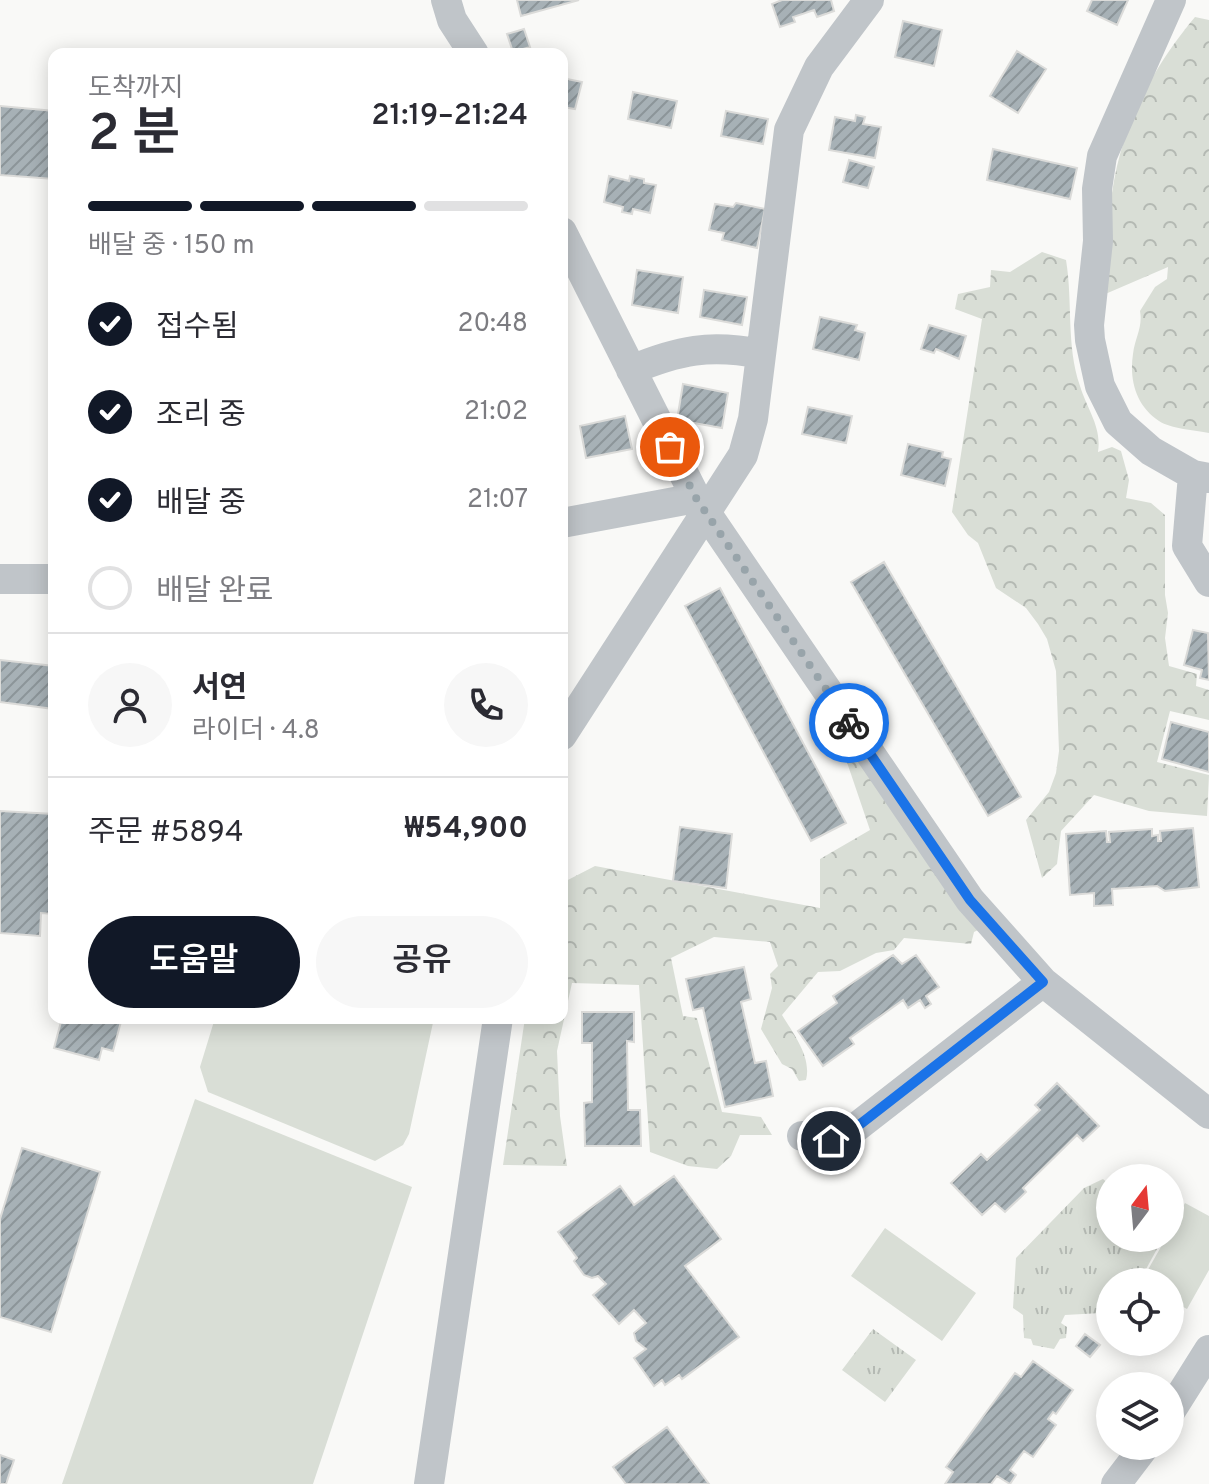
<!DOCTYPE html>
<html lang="ko">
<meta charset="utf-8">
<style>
:root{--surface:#fff;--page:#f7f7f7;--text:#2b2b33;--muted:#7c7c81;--line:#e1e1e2;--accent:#111827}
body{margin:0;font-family:Overpass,"Noto Sans KR",sans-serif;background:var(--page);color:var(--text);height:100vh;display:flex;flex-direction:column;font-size:30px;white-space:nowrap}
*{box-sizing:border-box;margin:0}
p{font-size:26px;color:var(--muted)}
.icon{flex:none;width:44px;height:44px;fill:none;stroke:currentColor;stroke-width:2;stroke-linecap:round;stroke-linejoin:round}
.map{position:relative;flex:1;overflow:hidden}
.sheet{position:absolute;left:48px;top:48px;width:520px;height:976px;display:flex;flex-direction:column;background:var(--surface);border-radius:16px;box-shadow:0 4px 20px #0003}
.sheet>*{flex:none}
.needle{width:52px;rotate:16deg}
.controls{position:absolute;left:1096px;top:1164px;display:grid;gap:16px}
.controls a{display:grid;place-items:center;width:88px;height:88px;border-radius:50%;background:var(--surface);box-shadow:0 4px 20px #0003;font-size:40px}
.pin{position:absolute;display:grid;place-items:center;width:68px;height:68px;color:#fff;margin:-34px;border:4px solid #fff;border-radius:50%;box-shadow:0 2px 8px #0007}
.courier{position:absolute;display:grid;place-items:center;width:80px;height:80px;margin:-40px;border:6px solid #1a73e8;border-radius:50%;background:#fff;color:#222;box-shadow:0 2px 10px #0007}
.headline em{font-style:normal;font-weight:600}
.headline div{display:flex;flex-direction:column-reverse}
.headline{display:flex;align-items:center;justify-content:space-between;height:136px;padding:0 40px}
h1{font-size:52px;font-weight:600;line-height:60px}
.bar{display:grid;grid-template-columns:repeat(4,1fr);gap:12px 8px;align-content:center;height:96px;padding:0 40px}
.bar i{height:10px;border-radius:6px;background:var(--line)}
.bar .on{background:var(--accent)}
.bar p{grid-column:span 4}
.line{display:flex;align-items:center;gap:20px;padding:0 40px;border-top:2px solid var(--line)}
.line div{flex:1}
.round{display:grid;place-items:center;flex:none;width:84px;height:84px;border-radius:42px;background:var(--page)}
ol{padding:0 40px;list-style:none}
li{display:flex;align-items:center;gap:24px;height:88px}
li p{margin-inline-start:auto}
li .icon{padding:8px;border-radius:50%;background:var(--accent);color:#fff;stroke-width:4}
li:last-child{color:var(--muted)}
li i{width:44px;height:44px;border:4px solid var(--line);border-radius:50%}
.button{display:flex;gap:16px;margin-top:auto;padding:16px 40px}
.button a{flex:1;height:92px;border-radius:48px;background:var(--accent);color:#fff;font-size:32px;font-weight:600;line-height:92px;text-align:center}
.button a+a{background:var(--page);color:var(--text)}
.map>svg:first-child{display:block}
.grass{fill:#d9ded6}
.forest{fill:url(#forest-crowns)}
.park{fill:url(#park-tufts)}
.building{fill:url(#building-hatch);stroke:#dbdbd9;stroke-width:2}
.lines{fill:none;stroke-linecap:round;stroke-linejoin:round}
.minor{stroke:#c0c5c9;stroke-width:30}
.done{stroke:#98a4aa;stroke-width:8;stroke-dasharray:0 14.4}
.route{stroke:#1a73e8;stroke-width:10}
</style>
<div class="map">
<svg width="1209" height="1484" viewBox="0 0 1209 1484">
<defs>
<pattern id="forest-crowns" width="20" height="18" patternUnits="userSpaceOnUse" patternTransform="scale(2)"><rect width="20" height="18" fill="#d9ded6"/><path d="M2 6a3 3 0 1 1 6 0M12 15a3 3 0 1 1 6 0" fill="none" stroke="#b4b9b3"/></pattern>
<pattern id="park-tufts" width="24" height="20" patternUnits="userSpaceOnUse" patternTransform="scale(2)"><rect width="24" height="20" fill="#d9ded6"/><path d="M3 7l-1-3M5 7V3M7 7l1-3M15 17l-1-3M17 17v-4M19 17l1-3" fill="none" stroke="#b4b9b3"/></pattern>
<pattern id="building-hatch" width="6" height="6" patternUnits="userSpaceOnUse" patternTransform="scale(2)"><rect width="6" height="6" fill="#a7b1b6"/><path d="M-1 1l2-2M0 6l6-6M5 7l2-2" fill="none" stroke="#8c9599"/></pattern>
</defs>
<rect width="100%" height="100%" fill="#f9f9f7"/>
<path class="grass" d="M215 1018H434L409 1134 403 1145 375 1161 208 1092 200 1067Z
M195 1099 412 1187 313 1484H62Z
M1185 1203 1209 1216V1270L1187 1309 1170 1300V1282H1141L1166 1238H1170V1230Z
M885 1228 976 1293 942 1341 851 1276Z"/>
<path class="forest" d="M1195 17 1209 20V433C1195 430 1171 429 1159 421 1136 406 1129 380 1133 354 1135 338 1143 327 1140 311L1155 287 1167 279 1168 267 1103 295C1107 243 1108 187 1125 138 1140 93 1165 53 1195 17Z
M1042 252 1066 260C1073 302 1066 345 1080 386 1087 409 1102 427 1098 452L1112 447 1121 451 1129 480 1126 498 1151 503 1165 515V595L1168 613 1165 638 1169 666 1197 674 1196 686 1209 690V720L1170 711 1157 762 1209 775 1207 816 1149 811 1094 795 1061 831 1057 864 1042 878 1026 820 1049 792 1056 773 1059 751 1056 671 1047 639 1038 624 1026 608 996 588 978 543 968 535 952 512 982 319 955 309 958 294 990 287 991 270 1010 272Z
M837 733 882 788 982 928 974 932 971 944 904 938 894 950 876 953 840 971 818 972 782 1015C793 1033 812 1057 806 1080L799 1081 792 1069 782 1064 761 1029 772 988 770 974 778 966 770 942 714 937 671 958 683 1016 697 1018 722 1112 761 1117 772 1135H740L731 1156 717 1169 688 1166 650 1152 639 985 572 983 557 1051 560 1116 567 1166 503 1165 525 1018H562V883L595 866 820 908V859L870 830Z"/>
<path class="park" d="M1103 1179 1110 1185V1238H1158L1157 1249 1139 1282H1110V1305L1101 1313 1065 1315 1061 1323 1067 1327 1066 1338 1060 1339 1054 1349 1033 1345 1031 1339 1024 1338 1023 1315 1013 1308 1016 1258 1084 1188Z
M873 1329 916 1360 885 1402 842 1370Z"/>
<path class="building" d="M517 0H579L521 16Z
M782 0H831L834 11 817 17 814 10 793 17 795 22 780 27 772 4Z
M1092 0H1128L1117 25 1087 11Z
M903 21 942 30 934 66 895 57Z
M524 29 530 47 513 52 507 34Z
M1017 51 1046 69 1018 113 990 96Z
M562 78 582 82 575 109 562 107Z
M633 92 677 101 671 128 628 119Z
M0 106 54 111V179L0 175Z
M726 111 768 119 763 144 721 136Z
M856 115 865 117 863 124 881 127 875 158 829 150 835 117 855 121Z
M993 149 1077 168 1070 199 987 180Z
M849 160 874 167 868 188 843 182Z
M609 176 629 181 630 176 644 179V183L656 185 650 213 633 209 632 214 622 212 623 207 604 202Z
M736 203 765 209 757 248 722 240 724 233 709 230 715 204 733 207Z
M637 270 683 277 678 313 632 305Z
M704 290 747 297 742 325 700 317Z
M820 317 857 325 855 330 865 333 859 360 813 349Z
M929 325 966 336 959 359 936 349 934 353 921 349Z
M683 384 728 393 722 428 677 420Z
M808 407 852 416 846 443 802 434Z
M625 416 632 449 586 458 580 426Z
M908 444 943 452 942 457 951 459 945 486 901 475Z
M884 562 1021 797 988 816 851 582Z
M720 588 846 823 811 841 685 606Z
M1193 630 1208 633 1209 680 1200 678 1202 670 1184 665Z
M0 660 54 666V709L0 702Z
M1171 722 1209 732V772L1162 759Z
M0 811 54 814V914L41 913 40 936 0 933Z
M680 827 732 834 726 888 673 881Z
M1193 828 1199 887 1165 891 1157 886 1112 889 1113 905 1094 906V893L1070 895 1066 834 1106 831 1107 842H1110L1109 832 1152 829V836L1158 835V841H1161L1160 831Z
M893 955 902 964 916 955 939 987 926 996 931 1004 925 1008 920 1000 908 1008 903 1000 850 1038 854 1044 823 1066 798 1031 837 1003 833 996Z
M744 967 751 999 741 1002 755 1063 766 1061 773 1096 725 1107 703 1008 693 1010 686 979Z
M582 1012H634V1042L627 1041 628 1110H640L641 1146H585L584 1103 592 1102V1043H582Z
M62 1018H122L113 1051 102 1048 99 1060 54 1048Z
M1057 1083 1099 1126 1083 1141 1077 1135 1023 1188 1026 1192 1005 1212 995 1203 982 1215 951 1183 981 1154 987 1160 1040 1110 1035 1105Z
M22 1148 100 1172 51 1332 0 1317V1219Z
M674 1176 721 1239 685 1266 739 1337 682 1379 679 1375 665 1385 662 1380 654 1386 634 1358 646 1349 636 1341 634 1333 646 1323 634 1310 619 1324 593 1295 606 1284 598 1276 592 1278 584 1275 574 1261 577 1258 558 1232 620 1186 634 1205Z
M1085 1334 1100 1345 1090 1357 1076 1346Z
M1033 1361 1073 1390 1056 1414 1053 1412 1048 1419 1056 1425 1033 1457 1024 1451 1010 1470 1016 1475 1010 1484 997 1476 991 1484H945L953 1472 946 1467 1015 1373 1021 1377Z
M667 1427 709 1484H626L613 1467Z
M0 1455 14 1460 6 1484H0Z"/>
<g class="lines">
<path class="minor" d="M446 0 452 20 474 54
M1171 0 1102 156 1097 189 1098 241 1089 325 1090 340 1100 386 1118 422 1151 451 1193 475 1209 478
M562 232 696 498 970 900 1043 982 1209 1114
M631 370C679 350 710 344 761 354
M1193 475 1187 546 1209 582
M562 523 696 498
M0 579H54
M562 735 743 455 753 419 789 130 819 67 869 0
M802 1136 831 1141 845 1136 1043 982
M1170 1412 1209 1350
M429 1484 498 1018
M1116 1484 1145 1446"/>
</g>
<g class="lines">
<path class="done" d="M670 447 696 498 849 723"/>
<path class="route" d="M831 1141 845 1136 1043 982 970 900 849 723"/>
</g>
</svg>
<div class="controls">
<a><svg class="needle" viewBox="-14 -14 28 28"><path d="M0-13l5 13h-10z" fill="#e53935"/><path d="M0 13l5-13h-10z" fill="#7c7c81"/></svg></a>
<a><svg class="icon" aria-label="locate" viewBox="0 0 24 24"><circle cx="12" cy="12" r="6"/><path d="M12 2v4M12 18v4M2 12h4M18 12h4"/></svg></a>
<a><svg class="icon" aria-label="layers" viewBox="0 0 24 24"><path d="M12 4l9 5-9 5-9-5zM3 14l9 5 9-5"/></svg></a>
</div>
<div class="pin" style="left:670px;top:447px;background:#ea580c"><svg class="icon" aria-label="bag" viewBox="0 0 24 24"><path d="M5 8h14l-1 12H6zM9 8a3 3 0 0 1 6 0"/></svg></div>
<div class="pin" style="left:831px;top:1141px;background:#1f2937"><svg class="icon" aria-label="home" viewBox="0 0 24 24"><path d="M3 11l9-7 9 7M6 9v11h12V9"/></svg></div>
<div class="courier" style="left:849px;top:723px"><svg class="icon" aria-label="bike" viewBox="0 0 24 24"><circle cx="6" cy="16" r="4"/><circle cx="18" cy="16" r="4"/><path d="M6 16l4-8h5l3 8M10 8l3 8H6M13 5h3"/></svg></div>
<section class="sheet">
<div class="headline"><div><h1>2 분</h1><p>도착까지</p></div><em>21:19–21:24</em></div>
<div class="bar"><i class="on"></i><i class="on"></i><i class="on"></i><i></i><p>배달 중 · 150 m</p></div>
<ol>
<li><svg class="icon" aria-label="check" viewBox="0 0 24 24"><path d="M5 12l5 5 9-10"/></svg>접수됨<p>20:48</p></li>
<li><svg class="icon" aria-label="check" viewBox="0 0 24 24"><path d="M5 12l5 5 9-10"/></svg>조리 중<p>21:02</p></li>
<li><svg class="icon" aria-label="check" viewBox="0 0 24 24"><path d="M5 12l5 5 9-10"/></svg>배달 중<p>21:07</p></li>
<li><i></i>배달 완료</li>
</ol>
<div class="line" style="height:144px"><a class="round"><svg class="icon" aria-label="person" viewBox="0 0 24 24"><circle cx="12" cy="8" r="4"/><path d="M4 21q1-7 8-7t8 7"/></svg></a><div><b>서연</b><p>라이더 · 4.8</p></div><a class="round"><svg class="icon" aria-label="phone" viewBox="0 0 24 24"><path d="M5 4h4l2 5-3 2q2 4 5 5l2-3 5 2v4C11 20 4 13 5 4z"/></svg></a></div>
<div class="line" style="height:104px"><div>주문 #5894</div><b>₩54,900</b></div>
<div class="button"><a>도움말</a><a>공유</a></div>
</section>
</div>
